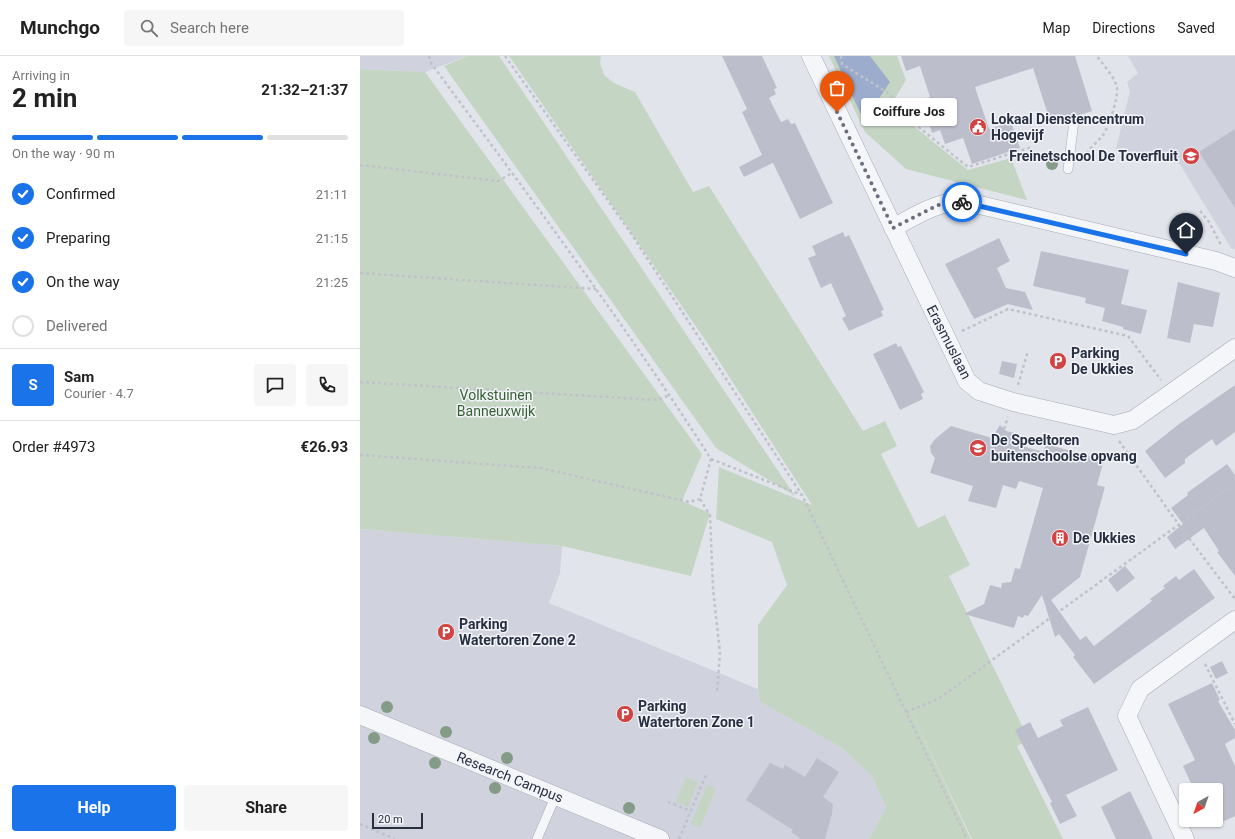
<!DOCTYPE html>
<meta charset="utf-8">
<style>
:root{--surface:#fff;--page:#f6f6f6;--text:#222;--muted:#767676;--line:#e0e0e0;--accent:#1a73e8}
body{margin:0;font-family:Roboto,sans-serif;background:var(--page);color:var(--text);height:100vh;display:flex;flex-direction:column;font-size:15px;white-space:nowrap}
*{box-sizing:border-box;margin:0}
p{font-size:13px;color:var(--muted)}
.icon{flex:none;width:22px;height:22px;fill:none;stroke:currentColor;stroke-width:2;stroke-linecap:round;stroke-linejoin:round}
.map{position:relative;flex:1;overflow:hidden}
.sheet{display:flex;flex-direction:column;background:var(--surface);width:360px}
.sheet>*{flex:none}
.needle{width:26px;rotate:220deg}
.buttons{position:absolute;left:819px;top:727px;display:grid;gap:8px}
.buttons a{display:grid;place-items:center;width:44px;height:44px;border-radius:4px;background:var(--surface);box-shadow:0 1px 3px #0004;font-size:20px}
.scale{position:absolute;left:12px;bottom:10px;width:51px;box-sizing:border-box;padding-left:4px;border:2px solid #292f43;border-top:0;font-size:11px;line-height:14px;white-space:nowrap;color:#292f43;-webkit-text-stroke:3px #f2f4f8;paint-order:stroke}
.pin{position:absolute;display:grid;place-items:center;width:34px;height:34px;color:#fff;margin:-41px -17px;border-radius:50% 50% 50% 0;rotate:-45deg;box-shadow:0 0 4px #0007}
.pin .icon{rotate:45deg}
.courier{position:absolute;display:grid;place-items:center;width:40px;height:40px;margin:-20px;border:3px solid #1a73e8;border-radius:50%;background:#fff;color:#222;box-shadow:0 1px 5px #0007}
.bubble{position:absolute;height:28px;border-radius:4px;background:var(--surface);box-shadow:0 1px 3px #0004;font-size:13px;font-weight:700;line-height:28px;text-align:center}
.summary em{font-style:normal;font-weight:700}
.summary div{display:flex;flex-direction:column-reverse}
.summary{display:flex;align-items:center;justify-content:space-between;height:68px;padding:0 12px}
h1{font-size:26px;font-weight:700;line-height:30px}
.bar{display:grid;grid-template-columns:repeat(4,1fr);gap:6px 4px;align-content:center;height:48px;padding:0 12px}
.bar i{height:5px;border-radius:3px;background:var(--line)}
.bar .selected{background:var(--accent)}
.bar p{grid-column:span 4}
.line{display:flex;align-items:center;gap:10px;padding:0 12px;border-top:1px solid var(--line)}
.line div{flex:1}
.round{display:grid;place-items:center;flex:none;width:42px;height:42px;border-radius:4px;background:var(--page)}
ol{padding:0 12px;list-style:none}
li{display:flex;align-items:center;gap:12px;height:44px}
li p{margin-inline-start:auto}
li .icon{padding:4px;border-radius:50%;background:var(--accent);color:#fff;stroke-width:4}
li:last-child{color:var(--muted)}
li i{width:22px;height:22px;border:2px solid var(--line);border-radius:50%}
.primary-button{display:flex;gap:8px;margin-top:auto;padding:8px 12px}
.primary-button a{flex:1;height:46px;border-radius:4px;background:var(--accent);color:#fff;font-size:16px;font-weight:700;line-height:46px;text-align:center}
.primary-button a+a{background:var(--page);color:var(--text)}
header{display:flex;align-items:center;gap:24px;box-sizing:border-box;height:56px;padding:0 20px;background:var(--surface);border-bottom:1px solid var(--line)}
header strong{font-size:19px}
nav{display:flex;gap:22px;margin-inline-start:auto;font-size:14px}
.search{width:280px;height:36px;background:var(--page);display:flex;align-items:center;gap:10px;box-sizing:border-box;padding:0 14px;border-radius:4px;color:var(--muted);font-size:15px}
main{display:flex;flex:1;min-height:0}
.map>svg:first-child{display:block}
.built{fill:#d0d3dd}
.green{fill:#c5d5c3}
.water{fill:#9caccc}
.building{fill:#bcbfcb}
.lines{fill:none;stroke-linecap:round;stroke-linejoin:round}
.lane-casing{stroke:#a7aab5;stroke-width:10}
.street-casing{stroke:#a7aab5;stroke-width:19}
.path{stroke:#c0c2ca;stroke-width:2.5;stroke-dasharray:3 3;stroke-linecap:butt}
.lane{stroke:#f5f6f9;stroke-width:9}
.street{stroke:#f5f6f9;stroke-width:18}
.tree{fill:#849b87}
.done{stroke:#6a6e7e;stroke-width:4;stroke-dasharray:0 7.2}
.route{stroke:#1a73e8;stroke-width:5}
.labels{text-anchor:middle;stroke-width:3;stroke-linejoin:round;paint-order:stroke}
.poi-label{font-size:14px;font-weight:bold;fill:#292f43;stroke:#f2f4f8;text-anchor:start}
.street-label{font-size:14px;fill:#292f43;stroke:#f2f4f8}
.park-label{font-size:14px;fill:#386036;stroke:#f2f4f8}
</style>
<header>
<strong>Munchgo</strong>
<div class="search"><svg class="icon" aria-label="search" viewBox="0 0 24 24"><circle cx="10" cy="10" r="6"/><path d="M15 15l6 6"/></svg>Search here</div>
<nav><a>Map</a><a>Directions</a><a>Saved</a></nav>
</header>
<main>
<section class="sheet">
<div class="summary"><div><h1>2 min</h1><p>Arriving in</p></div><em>21:32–21:37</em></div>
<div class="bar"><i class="selected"></i><i class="selected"></i><i class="selected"></i><i></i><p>On the way · 90 m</p></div>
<ol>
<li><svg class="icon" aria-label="check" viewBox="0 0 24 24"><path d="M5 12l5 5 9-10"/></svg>Confirmed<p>21:11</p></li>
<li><svg class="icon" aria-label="check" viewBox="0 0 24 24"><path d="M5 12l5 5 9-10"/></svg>Preparing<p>21:15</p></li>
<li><svg class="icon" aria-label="check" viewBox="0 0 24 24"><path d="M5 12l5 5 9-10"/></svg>On the way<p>21:25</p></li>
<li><i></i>Delivered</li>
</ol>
<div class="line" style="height:72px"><b class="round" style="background:var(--accent);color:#fff">S</b><div><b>Sam</b><p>Courier · 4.7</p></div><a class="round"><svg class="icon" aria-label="chat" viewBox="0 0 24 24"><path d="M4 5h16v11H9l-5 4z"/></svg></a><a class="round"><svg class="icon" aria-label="phone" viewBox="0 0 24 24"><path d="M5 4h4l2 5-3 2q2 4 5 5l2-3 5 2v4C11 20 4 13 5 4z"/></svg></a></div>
<div class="line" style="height:52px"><div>Order #4973</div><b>€26.93</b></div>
<div class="primary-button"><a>Help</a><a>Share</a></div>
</section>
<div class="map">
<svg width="875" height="783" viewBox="0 0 875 783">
<rect width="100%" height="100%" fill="#e2e4eb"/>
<path class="built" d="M0 0H108L65 16 0 13Z
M768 0H875V193L871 192 819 107 756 93 770 35 767 26 778 17Z
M0 473 202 490 200 517 189 547 398 633 400 646 482 692 512 720 526 752 509 783H0Z"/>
<path class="green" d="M108 0H139L435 440 356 392 84 10Z
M149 0H241L240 7 244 19 254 27 275 36 333 136 349 130 503 375 525 365 537 390 521 398 558 472 585 459 610 509 589 520 669 684 657 690 703 783H612L543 639 611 783H509L526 752 512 720 482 692 400 646 398 633V569L427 529 412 486 356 463 359 411 452 449 348 288Z
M469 0H537L546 24 530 51 608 114 651 102 667 144 546 113 505 76Z
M0 13 65 16 342 398 322 445 350 457 331 520 202 490 0 473Z
M326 721 338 726 328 751 316 746Z
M347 729 356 733 340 772 331 768Z"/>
<path class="water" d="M474 0H510L530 26 504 65Z"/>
<path class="building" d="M362 0H402L417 32 414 33 416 38 409 42 421 66 428 63 431 68 435 67 473 147 440 163 413 107 384 121 379 111 402 99 382 56 387 53Z
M541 0H715L732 55 717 60 712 59 709 62 691 68 673 12 615 31 629 73 651 66 660 92 612 108 603 82 585 88 580 74 572 77 561 44 570 41 560 10 546 15Z
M875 73V152L839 96Z
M483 176 485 181 489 179 524 254 521 255 523 260 489 275 482 262 486 260 471 227 461 232 448 202 456 199 452 190Z
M639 182 650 205 637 212 646 232 665 236 673 254 648 248 614 263 585 208Z
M681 195 769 214 761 248 787 254 781 278 763 273V271L742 265 745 252 725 247 726 242 673 230Z
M818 226 860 237 853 271 834 268 830 287 807 282Z
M536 287 538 291 541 290 564 336 561 338 563 343 540 354 513 298Z
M642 305 657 308 654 322 639 318Z
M875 329V376L856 390 852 383 825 403V407L805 422 785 395 819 368Z
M640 369 646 375 655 377 652 387 683 396 686 388 744 404 737 429 745 431 720 521 691 544 720 584 726 580 734 590 792 545 790 543 805 532 803 530 816 520 819 524 834 513 855 542 734 628 713 601 715 599 699 578 695 581 682 539 668 560 664 559 663 562 658 560 654 572 604 558 624 548 630 529 641 532 642 527 651 526 655 512 660 513 683 432 659 425 656 433 643 429 636 452 608 445 613 430 570 417 575 402 571 397 570 390 575 383 591 370 632 382Z
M867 408 875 419V520L857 496 859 495 844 472 815 493 807 481 823 468 811 452 828 439 827 437Z
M765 510 775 522 757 536 748 524Z
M862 605 868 617 856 623 850 611Z
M852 627 860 644 858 645 875 674V682L865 688 875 710V760L856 769V734H834L823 710 835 704 808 648Z
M728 651 758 714 706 739 717 760 700 768 690 747 692 746 655 674 670 666 678 682 703 670 700 664Z
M457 702 479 716 463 741 473 748 472 758 465 783H441L431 776 433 774 386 744 410 707 423 713 425 709 445 721Z
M770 735 785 766 793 783H756L741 751Z"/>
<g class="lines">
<defs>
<path id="lane" d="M708 113 714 65
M177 783 196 739"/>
<path id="street" d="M451 0 607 325 619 335 653 346 754 369 773 364 875 292
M533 172C557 159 579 144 607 146L856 205 875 212
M0 659 300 783
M825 783 767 660 780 633 875 564"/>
</defs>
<use href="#lane" class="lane-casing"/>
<use href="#street" class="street-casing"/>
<path class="path" d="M69 0 71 7C167 137 264 267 351 403L340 443 350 459 353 533 360 597 357 636
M145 0 268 173 442 439 607 783
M481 0 482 8 528 37 538 47
M535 52 608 111 672 91
M724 103C727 93 737 87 743 79 749 70 758 43 757 32 755 21 743 9 737 0
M0 109 138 125 152 117
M840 155 849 166 861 189
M0 217 236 233
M602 275 648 253 768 280 801 324
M0 326 297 344 310 339
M658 329 668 295
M644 373 648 361
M759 385 819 469 875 543
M0 399 180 412 329 446 340 443
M351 403 442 439
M845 608 875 668
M546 656 578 643 606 623 875 428
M308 746 331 755
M0 768 35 783
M319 783 346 719"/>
<use href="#lane" class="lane"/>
<use href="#street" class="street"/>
</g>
<g class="tree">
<circle cx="692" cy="108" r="6"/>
<circle cx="27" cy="651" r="6"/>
<circle cx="86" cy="676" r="6"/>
<circle cx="14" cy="682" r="6"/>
<circle cx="147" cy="702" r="6"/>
<circle cx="75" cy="707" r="6"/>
<circle cx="135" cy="732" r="6"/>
<circle cx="269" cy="752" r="6"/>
</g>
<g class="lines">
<path class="done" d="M477 56 533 172 578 149 602 146"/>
<path class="route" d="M602 146 826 198"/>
</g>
<defs>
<symbol id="civic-disc" viewBox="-11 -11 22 22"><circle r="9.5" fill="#d24444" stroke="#f2f4f8"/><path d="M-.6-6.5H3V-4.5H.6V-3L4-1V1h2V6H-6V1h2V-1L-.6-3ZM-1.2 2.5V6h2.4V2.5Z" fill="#fff"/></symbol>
<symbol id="school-disc" viewBox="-11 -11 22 22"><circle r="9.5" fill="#d24444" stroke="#f2f4f8"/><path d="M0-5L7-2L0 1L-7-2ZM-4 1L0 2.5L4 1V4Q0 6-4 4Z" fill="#fff"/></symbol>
<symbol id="parking-disc" viewBox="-11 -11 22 22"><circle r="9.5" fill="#d24444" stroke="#f2f4f8"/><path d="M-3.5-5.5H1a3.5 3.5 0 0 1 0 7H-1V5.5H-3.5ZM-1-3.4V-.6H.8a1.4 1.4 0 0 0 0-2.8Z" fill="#fff"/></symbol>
<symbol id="building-disc" viewBox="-11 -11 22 22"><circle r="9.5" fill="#d24444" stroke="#f2f4f8"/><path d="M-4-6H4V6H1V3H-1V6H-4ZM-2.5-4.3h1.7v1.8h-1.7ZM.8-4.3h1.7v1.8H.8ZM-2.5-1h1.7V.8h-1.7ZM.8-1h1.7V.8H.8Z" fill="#fff"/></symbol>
</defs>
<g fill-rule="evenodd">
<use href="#civic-disc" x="608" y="61" width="20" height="20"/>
<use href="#school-disc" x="821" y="90" width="20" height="20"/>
<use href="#parking-disc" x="688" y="295" width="20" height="20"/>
<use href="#school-disc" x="608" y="382" width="20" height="20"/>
<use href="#building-disc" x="690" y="472" width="20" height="20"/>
<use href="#parking-disc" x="76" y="566" width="20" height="20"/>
<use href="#parking-disc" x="255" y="648" width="20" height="20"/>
</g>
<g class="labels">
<g class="poi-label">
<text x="631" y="68">Lokaal Dienstencentrum<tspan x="631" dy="16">Hogevijf</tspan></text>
<text x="818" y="105" text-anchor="end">Freinetschool De Toverfluit</text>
<text x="711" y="302">Parking<tspan x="711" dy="16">De Ukkies</tspan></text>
<text x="631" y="389">De Speeltoren<tspan x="631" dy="16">buitenschoolse opvang</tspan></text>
<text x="713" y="487">De Ukkies</text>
<text x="99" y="573">Parking<tspan x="99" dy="16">Watertoren Zone 2</tspan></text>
<text x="278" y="655">Parking<tspan x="278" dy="16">Watertoren Zone 1</tspan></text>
</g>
<g class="street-label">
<text transform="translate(589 286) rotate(63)" y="5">Erasmuslaan</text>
<text transform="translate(150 721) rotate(22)" y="5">Research Campus</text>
</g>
<g class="park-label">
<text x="136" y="344">Volkstuinen<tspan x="136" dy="16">Banneuxwijk</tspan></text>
</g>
</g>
</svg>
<div class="buttons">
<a><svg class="needle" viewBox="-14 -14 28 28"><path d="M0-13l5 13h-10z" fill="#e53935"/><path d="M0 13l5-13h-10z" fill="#767676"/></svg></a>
</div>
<div class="scale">20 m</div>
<div class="pin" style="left:477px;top:56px;background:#ea580c"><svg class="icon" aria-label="bag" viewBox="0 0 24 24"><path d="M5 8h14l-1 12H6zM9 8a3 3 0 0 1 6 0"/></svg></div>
<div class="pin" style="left:826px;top:198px;background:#1f2937"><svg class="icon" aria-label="home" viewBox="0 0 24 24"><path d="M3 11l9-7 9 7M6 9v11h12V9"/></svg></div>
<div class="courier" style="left:602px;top:146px"><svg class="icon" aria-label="bike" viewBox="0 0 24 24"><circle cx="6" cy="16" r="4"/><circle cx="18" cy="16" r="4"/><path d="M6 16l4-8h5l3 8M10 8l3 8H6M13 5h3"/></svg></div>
<div class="bubble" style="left:501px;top:42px;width:96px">Coiffure Jos</div>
</div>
</main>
